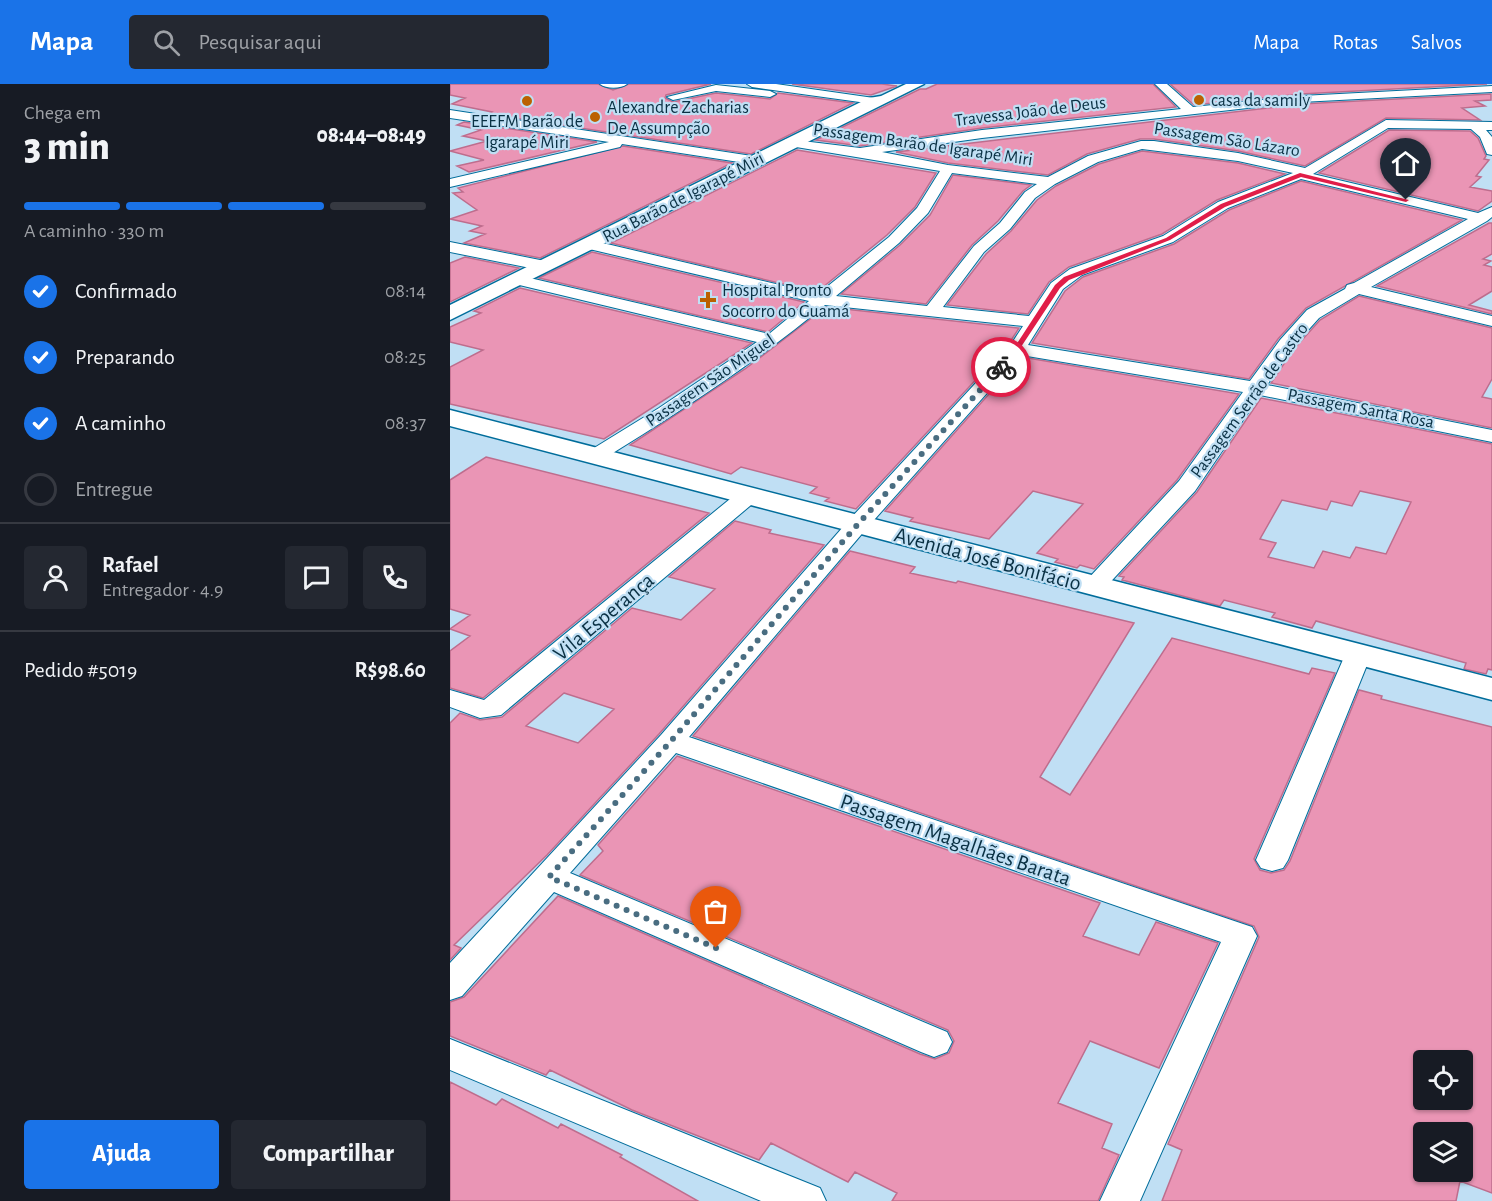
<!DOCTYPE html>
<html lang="pt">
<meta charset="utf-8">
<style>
:root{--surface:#171b24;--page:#242831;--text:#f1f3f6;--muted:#9ea1a6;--line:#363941;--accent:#1a73e8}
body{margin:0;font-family:"Alegreya Sans",sans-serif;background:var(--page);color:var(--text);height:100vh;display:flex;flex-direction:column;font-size:22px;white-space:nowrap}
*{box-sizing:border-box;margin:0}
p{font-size:20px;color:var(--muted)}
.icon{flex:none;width:33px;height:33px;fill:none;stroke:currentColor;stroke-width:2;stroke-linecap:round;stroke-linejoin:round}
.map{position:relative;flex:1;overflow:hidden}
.details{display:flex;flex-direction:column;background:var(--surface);width:450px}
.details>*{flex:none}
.buttons{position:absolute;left:963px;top:966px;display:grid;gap:12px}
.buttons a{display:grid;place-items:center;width:60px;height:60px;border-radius:6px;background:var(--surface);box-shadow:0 2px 4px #0004;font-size:30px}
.pin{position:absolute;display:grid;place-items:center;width:51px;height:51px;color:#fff;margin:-62px -26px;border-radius:50% 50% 50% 0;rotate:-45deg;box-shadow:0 0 6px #0007}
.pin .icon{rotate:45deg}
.courier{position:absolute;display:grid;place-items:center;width:60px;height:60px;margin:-30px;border:4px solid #e11d48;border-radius:50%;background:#fff;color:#222;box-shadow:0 2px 8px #0007}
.headline em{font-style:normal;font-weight:800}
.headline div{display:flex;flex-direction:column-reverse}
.headline{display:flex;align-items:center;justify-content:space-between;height:102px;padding:0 24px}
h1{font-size:39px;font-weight:800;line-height:45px}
.bar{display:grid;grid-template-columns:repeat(4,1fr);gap:9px 6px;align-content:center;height:72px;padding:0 24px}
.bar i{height:8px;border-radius:4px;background:var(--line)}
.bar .current{background:var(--accent)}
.bar p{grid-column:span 4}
.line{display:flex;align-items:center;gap:15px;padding:0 24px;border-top:2px solid var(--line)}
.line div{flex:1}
.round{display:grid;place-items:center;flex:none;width:63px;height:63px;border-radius:6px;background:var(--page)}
ol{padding:0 24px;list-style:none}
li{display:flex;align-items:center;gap:18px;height:66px}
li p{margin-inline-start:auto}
li .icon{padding:6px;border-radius:50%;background:var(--accent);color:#fff;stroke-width:4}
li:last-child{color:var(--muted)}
li i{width:33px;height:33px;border:3px solid var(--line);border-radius:50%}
.cta{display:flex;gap:12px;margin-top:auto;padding:12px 24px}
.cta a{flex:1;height:69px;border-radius:6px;background:var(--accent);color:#fff;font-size:24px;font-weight:800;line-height:69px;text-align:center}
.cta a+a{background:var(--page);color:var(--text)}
header{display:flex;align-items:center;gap:36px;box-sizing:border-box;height:84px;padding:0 30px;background:var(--accent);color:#fff}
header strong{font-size:28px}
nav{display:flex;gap:33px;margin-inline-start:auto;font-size:21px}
.search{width:420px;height:54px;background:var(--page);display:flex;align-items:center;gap:15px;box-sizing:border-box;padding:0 21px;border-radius:6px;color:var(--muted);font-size:22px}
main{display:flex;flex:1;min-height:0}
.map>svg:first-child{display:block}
.building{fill:#ea95b5;stroke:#be6d8d;stroke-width:1.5;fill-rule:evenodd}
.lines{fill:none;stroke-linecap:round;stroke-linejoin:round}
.street-casing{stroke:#006d9b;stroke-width:2}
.secondary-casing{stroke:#006d9b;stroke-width:3}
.street{fill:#fff;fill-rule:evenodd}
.secondary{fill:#fff;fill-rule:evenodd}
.route{fill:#e11d48}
.done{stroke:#496d81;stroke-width:6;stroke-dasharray:0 10.8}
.poi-dot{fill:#bb6101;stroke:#c0dff4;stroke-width:2}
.labels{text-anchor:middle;stroke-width:4.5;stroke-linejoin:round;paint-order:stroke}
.far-poi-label{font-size:18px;fill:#093043;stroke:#c0dff4;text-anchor:start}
.far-street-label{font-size:18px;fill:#093043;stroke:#c0dff4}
.street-label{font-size:22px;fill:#093043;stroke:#c0dff4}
</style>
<header>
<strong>Mapa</strong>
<div class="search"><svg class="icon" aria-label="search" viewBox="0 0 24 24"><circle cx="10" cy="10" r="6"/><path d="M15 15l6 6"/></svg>Pesquisar aqui</div>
<nav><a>Mapa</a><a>Rotas</a><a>Salvos</a></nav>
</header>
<main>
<section class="details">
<div class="headline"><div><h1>3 min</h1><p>Chega em</p></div><em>08:44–08:49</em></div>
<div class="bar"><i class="current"></i><i class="current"></i><i class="current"></i><i></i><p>A caminho · 330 m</p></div>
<ol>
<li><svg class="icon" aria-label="check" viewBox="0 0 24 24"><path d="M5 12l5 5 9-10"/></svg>Confirmado<p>08:14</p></li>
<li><svg class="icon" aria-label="check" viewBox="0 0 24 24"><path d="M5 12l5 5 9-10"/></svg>Preparando<p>08:25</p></li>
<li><svg class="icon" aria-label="check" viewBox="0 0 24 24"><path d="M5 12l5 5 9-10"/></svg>A caminho<p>08:37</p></li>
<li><i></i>Entregue</li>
</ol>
<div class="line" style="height:108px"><a class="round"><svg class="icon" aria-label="person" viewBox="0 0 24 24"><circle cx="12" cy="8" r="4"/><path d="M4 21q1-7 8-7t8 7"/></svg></a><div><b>Rafael</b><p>Entregador · 4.9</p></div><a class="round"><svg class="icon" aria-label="chat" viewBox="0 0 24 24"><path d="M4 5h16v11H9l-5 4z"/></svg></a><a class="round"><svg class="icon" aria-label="phone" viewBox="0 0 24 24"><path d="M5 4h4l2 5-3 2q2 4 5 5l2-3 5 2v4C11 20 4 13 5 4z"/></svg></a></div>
<div class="line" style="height:78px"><div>Pedido #5019</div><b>R$98.60</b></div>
<div class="cta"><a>Ajuda</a><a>Compartilhar</a></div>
</section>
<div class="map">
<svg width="1042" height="1117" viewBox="0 0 1042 1117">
<rect width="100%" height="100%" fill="#c0dff4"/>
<path class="building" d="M0 0H148L163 6 179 0H261L216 11 215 14 223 18 266 9 320 15 328 9 403 19 301 70 39 30 42 28 2 20 15 14 0 11Z
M342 0H432L447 2 421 11Z
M487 0H703L726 23 532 44 410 62 366 56 470 5H476Z
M720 0H1037L851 10 744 21Z
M1041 10V16L1025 17 1035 22 1012 24 1030 36 936 34 855 82 788 67 704 55H690L637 70 598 91 498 79 446 68 851 20Z
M14 38 147 58 19 88 7 82 34 76 0 67 37 57 13 52 31 46 7 41Z
M939 46 1020 47 1028 54 1036 72 1034 75 1039 76 1026 92 1031 93 1020 103 1042 107V117L1028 127 869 89Z
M173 62 282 79 90 174 14 159 35 150 20 147 32 142 0 135 27 126 3 109 13 108 8 104Z
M347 66 486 89 465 123 437 151 367 208 161 159Z
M692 67 788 79 835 90 767 116 712 150 619 183 599 198 578 230 497 221 536 170 561 147 587 116 606 102 649 80Z
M503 91 581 101 573 107 548 137 522 161 476 220 391 210 450 161 480 131Z
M851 97 1012 136 856 224 828 255 799 295 582 259 615 207 633 193 724 160 779 126Z
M1039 139H1042V170L1033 175 1041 177 1034 181 1042 183V207L1019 221 1042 227V230L927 202Z
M142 168 354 218 318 248 89 194Z
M15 173 69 184 0 218V179Z
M70 204 302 259 154 355 0 320V283L33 266 0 258V243L31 229 24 227Z
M909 212 1042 244V295L1032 313 1042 315V344L821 299 844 265 870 236Z
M376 223 569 244 558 261 406 425 375 417 379 414 360 409 367 403 291 383 281 390 180 361 295 285Z
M572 273 789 310 727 396 644 485 630 481 627 484 605 478 608 475 587 469 633 420 583 407 539 455 460 437 463 434 435 427Z
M811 314 1042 360V586L1038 585 1036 590 1014 585 1016 579 866 537 862 544 822 533 825 529 774 516 770 522 672 496 674 493 669 492 747 408ZM910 407 961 418 936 470 906 463 900 474 873 467 864 484 818 473 826 459 810 455 832 416 877 426 881 417 902 422Z
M36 373 259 429 33 614 0 604V567L20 552 0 545 20 531 0 525V396Z
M285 437 321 446 319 449 374 461 209 650 97 771 4 861 11 864 0 876V639L10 629 30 636 52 633 182 524 231 536 265 505 219 493ZM114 609 164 625 128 659 76 642Z
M400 467 465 483 460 489 506 499 508 497 684 539 590 693 620 711 722 554 859 590 862 584 885 589 804 775 810 786 821 789 834 786 840 777 909 606 932 612 931 615 1042 643V1109L1010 1097 1006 1117H712L732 1066 718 1060 809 853 804 842 243 652ZM974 976H1012V1016H974ZM974 1048H1012V1088H974Z
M227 672 650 819 633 852 689 871 706 838 768 859 709 984 640 957 608 1019 662 1040 652 1064 669 1071 648 1117H442L447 1109 405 1088 398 1098 321 1059 309 1076 182 1026 100 986 96 991 0 952V918L14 913 108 812 470 970 485 975 499 969 504 957 498 946 130 791 153 767 148 761Z
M0 998 46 1021 52 1015 108 1044 111 1040 172 1071 170 1073 248 1117H0Z"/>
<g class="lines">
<defs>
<path id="street" d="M150 0H177C171 5 156 5 150 0Z
M297 0H326L424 14 430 17 424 20 302 3Z
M705 0H717L743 23 851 12 1042 2V8L851 18 532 54 432 68 498 81 598 93 638 72 691 57H704L788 69 855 84 936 36 1042 38V46H1036L1042 53V71L1037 70 1030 53 1021 45 938 44 863 90 1028 129 1042 123V133L1037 137 921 203 1042 232V242L909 210 869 234 842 264 817 301 1042 346V358L810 311 745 407 652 507 644 509 636 507 632 502 636 497 729 397 793 308 571 271 416 445 239 653 802 843 807 852 690 1117H650L771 858 226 669 120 789 497 948 502 958 497 968 484 973 471 968 104 808 12 912 0 916V879L211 651 400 435 560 262 573 242 375 221C305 279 228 329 150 377H136L133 373 136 369 209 324 307 258 61 199 59 196 61 193 67 191 319 250 359 217 135 164 132 161 140 156 368 210 439 153 467 124 490 87 340 62 334 58 336 55 410 64 532 46 731 25ZM692 65 788 77 843 89 768 118 713 152 620 185 601 199 579 232 493 223 534 168 560 145 585 114 605 100 648 78ZM502 89 587 100 575 108 550 139 524 162 477 222 386 212 449 159 478 129ZM851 95 1018 135 904 199 897 201 895 205 857 226 830 256 800 297 578 261 613 205 632 191 723 158 778 124Z
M266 1 320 7 326 10 320 13 266 7 223 16 217 13Z
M0 26 302 72 308 76 302 80 172 60 170 63 0 103V95L159 58 0 34Z
M0 158 95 177 103 182 95 187 0 168Z
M299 404 307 406 310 411 307 416 51 631 30 634 0 623V606L34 616 291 406Z
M908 563 917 566 921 571 838 776 833 784 822 787 811 784 806 776 895 571 899 566Z
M0 955 370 1104 376 1117H311L0 986Z"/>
<path id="secondary" d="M456 0H474L0 236V221L419 14 431 12Z
M0 326 1042 594V616L0 342Z"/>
</defs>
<use href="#street" class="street-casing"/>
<use href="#secondary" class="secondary-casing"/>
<use href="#street" class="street"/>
<use href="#secondary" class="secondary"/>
</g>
<path class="route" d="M850 89 959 116 956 118 851 93 775 123 720 156 619 196 610 204 569 266 553 284 547 283 564 264 605 201 614 193 716 154 771 120Z"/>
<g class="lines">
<path class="done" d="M266 864 99 793 221 657 408 440 551 283"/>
</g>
<g class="poi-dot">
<circle cx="749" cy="16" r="6"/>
<circle cx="77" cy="17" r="6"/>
<circle cx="145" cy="33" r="6"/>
<path d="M255 207h6v6h6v6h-6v6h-6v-6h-6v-6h6z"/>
</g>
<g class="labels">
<g class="far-poi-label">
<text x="761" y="22">casa da samily</text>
<text x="157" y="29">Alexandre Zacharias<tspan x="157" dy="21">De Assumpção</tspan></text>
<text x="77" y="43" text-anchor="middle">EEEFM Barão de<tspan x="77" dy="21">Igarapé Miri</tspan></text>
<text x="272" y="212">Hospital Pronto<tspan x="272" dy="21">Socorro do Guamá</tspan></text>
</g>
<g class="far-street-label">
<text transform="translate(580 27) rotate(-7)" y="6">Travessa João de Deus</text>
<text transform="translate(777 55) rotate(9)" y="6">Passagem São Lázaro</text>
<text transform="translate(473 60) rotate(8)" y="6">Passagem Barão de Igarapé Miri</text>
<text transform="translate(233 113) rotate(-27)" y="6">Rua Barão de Igarapé Miri</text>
<text transform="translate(260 296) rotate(-34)" y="6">Passagem São Miguel</text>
<text transform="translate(799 316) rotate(-54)" y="6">Passagem Serrão de Castro</text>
<text transform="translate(911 324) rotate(11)" y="6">Passagem Santa Rosa</text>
</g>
<g class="street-label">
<text transform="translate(538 474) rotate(15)" y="8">Avenida José Bonifácio</text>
<text transform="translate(153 532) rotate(-40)" y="8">Vila Esperança</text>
<text transform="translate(506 755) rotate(19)" y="8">Passagem Magalhães Barata</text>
</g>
</g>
</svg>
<div class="buttons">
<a><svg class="icon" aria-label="locate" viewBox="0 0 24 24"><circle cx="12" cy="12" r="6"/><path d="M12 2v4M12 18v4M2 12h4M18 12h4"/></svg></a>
<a><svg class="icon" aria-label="layers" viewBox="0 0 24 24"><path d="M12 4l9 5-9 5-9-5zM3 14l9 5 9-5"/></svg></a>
</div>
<div class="pin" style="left:266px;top:864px;background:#ea580c"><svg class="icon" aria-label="bag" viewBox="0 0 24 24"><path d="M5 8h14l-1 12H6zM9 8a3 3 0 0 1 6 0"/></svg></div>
<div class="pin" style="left:956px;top:116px;background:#1f2937"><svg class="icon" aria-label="home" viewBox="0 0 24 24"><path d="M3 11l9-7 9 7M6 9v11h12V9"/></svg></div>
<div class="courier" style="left:551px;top:283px"><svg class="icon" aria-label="bike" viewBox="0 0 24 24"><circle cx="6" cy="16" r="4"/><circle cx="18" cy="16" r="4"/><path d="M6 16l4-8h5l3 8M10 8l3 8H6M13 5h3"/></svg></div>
</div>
</main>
